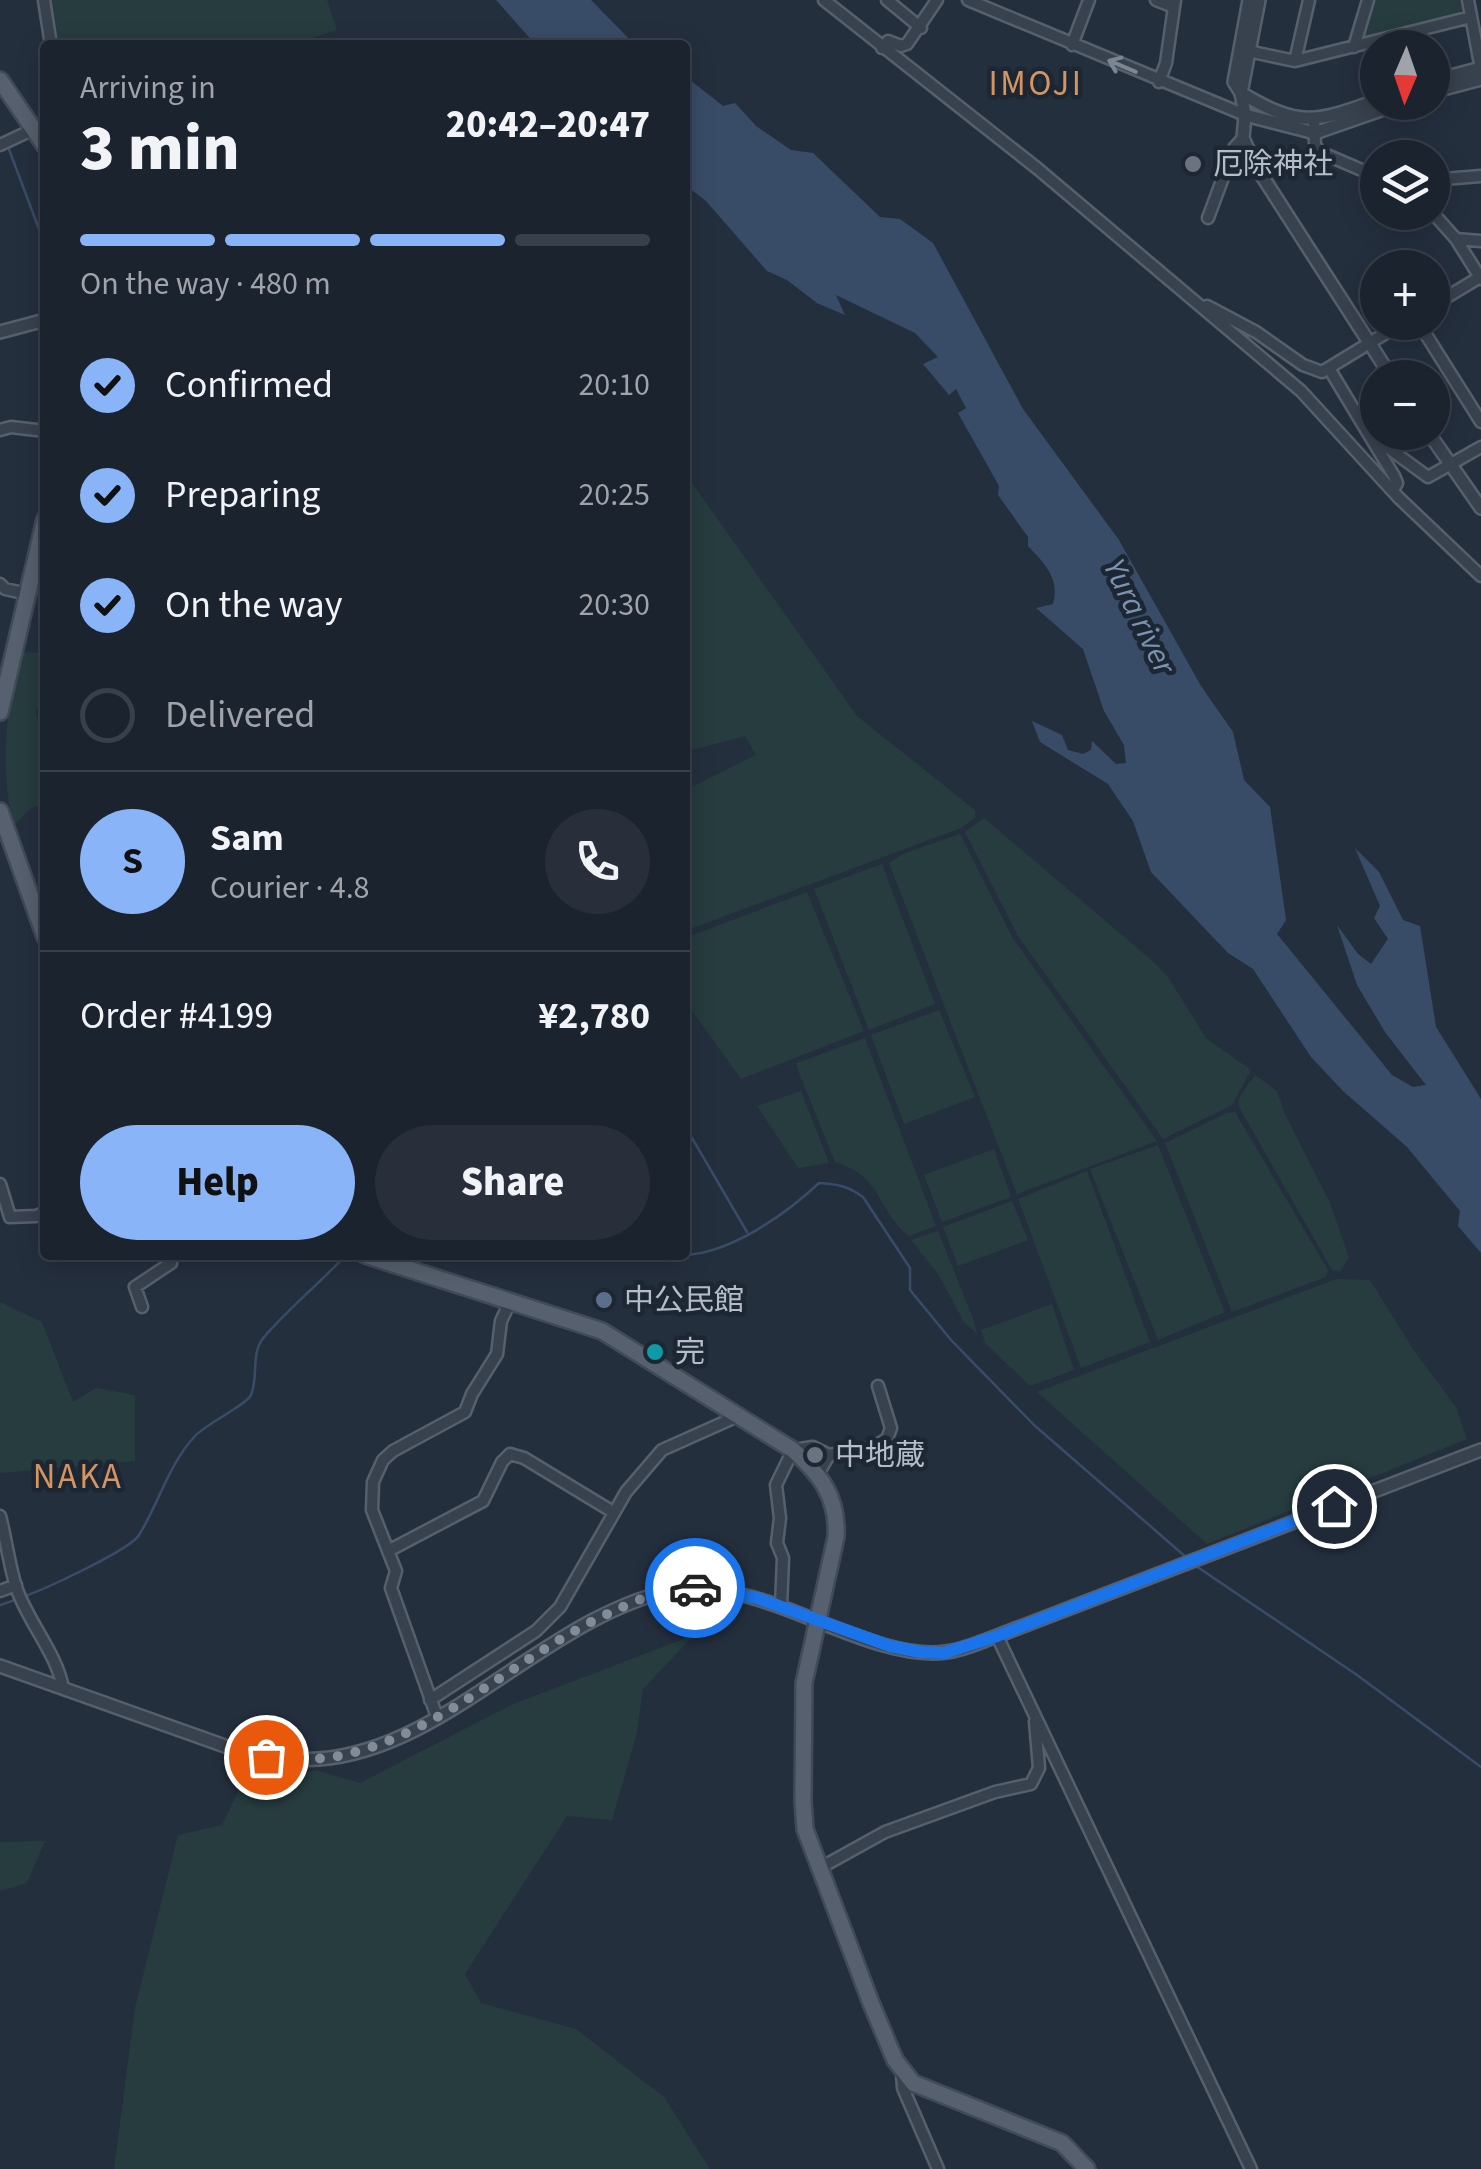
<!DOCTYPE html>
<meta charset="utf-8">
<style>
:root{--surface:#1b232e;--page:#282f3a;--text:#f1f3f6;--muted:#a0a4aa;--line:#39404a;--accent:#8ab4f8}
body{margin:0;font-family:"Source Sans 3","Noto Sans JP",sans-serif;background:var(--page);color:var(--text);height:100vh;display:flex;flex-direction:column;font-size:38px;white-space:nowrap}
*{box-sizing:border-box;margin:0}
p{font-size:32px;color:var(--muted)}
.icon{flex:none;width:55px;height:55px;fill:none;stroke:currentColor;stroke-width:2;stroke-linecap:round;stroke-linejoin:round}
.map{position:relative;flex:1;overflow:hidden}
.sheet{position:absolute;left:40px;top:40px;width:650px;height:1220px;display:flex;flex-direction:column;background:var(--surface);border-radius:10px;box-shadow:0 5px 25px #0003,0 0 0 2px var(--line)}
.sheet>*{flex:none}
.needle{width:65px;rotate:182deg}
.buttons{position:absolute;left:1360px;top:30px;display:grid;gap:20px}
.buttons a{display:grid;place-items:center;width:90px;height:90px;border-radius:50%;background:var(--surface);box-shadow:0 5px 25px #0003,0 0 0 2px var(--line);font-size:50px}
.pin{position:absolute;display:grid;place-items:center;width:85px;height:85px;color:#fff;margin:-42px;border:5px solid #fff;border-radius:50%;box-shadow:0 2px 10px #0007}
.courier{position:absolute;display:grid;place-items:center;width:100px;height:100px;margin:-50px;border:8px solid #1a73e8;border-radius:50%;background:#fff;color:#222;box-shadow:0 2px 12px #0007}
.head em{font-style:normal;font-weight:800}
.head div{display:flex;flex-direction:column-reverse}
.head{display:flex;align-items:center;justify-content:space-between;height:170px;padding:0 40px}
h1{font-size:65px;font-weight:800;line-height:75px}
.bar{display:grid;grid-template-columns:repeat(4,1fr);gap:15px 10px;align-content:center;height:120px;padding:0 40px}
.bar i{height:12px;border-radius:8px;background:var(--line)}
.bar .selected{background:var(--accent)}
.bar p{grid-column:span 4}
.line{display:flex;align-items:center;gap:25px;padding:0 40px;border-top:2px solid var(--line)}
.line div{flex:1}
.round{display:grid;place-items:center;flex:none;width:105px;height:105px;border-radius:52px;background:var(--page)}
ol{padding:0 40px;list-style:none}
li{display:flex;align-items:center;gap:30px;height:110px}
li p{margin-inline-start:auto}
li .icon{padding:10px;border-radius:50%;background:var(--accent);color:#111;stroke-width:4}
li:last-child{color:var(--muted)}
li i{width:55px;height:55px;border:5px solid var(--line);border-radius:50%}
.action{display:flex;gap:20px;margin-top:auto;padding:20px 40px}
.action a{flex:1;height:115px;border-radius:60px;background:var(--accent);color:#111;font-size:40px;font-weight:800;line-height:115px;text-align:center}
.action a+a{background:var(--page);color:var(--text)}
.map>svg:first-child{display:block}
.green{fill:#263c3f}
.water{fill:#394c67}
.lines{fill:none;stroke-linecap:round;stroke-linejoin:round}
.stream{stroke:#394c67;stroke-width:2.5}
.minor-casing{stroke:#565f6c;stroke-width:15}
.tertiary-casing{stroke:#565f6c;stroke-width:16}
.primary-casing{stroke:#414a57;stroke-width:20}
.minor{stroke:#38414e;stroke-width:10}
.tertiary{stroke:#38414e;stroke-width:11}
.primary{stroke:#56606e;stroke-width:15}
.oneway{stroke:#7c8592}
.done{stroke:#828b98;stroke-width:10;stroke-dasharray:0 18}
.route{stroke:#1a73e8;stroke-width:12}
.worship-dot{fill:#6b7280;stroke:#1d2633;stroke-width:4}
.service-dot{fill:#5c6f8a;stroke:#1d2633;stroke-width:4}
.culture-dot{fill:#0f9aa8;stroke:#1d2633;stroke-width:4}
.labels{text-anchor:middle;stroke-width:9;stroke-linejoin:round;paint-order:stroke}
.poi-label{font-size:30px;fill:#b4bcc9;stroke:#1d2633;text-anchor:start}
.water-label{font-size:32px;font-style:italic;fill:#7c92b1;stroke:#1d2633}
.quarter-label{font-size:35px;letter-spacing:2.5px;fill:#d59563;stroke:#1d2633}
</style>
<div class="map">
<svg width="1481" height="2169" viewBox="0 0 1481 2169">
<rect width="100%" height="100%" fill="#242f3e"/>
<path class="green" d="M50 0H327L337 30 293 45H57Z
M1373 0H1460L1462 10 1459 14 1364 39 1359 36Z
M685 473 857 716 975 810V818L961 828 685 931V790L756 755 745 736 685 752Z
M21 652 45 653V708L35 709 45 753V802L30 809 13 827C0 758 5 719 21 652Z
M984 818 1155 963 1168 977 1206 1038 1251 1070 1232 1105 1163 1139 1018 936 965 832Z
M960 834 1012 937 1157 1141 1017 1194 889 863 905 853Z
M882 864 935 1004 869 1030 814 889Z
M807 892 864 1031 741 1079 685 1001V938Z
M939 1010 975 1097 904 1124 871 1035Z
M865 1038 936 1226 909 1236C876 1210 884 1177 835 1162L797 1068V1063Z
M1255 1075 1277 1091 1285 1114 1330 1203 1349 1257 1340 1272 1332 1270 1238 1105 1240 1096Z
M801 1091 829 1163 798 1168 757 1106Z
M1235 1112 1328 1270 1326 1277 1232 1312 1165 1143 1227 1113Z
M1158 1145 1225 1312 1158 1340 1090 1169Z
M994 1149 1011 1197 942 1222 924 1175Z
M1087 1171 1150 1342 1081 1368 1018 1199Z
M1012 1201 1028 1240 958 1266 943 1227Z
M938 1231 974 1321 977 1334 964 1322 938 1274 911 1240Z
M1336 1279 1370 1280 1415 1352 1456 1407 1467 1439 1207 1544 1037 1392Z
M0 1302 42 1322 73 1402 96 1388 135 1395V1461L0 1473Z
M1052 1304 1074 1370 1030 1386 985 1343 981 1330Z
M694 1635 643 1689 636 1737 612 1820 567 1816 465 1974 481 2003 576 2029 664 2097 710 2169H114L135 2008 178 1835 222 1825 239 1790 315 1770 360 1783 511 1705Z
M45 1841 27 1883 0 1891V1842Z"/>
<path class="water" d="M496 0H591L635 45H536Z
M685 76 723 106 735 103 756 126 791 150 813 153 880 217 900 219 933 243 1023 409 1119 540 1201 686 1233 732 1244 780 1270 807 1286 920 1277 934 1392 1075 1413 1087 1426 1085 1385 1032 1357 985 1337 925 1358 954 1371 964 1388 939 1374 918 1380 906 1355 848 1379 872 1403 920 1420 926 1436 1027 1481 1099V1253L1458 1226 1460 1211 1407 1147 1343 1091 1311 1057 1253 969 1228 953 1151 872 1133 821 1108 784 1040 742 1032 721 1062 735 1068 750 1083 754 1091 750 1092 741 1116 764 1126 763 1124 745 1104 711 1083 649 1036 608 1053 604C1060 578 1045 564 1028 546V537L998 495 999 486 958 413 966 408 956 389 949 395 923 364 938 357 915 333 836 295 845 315 817 303 787 280 767 271 706 201 685 185Z"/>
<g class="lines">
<path class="stream" d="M7 144 45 245
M685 1126 747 1232
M592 1255H677
M685 1255C731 1253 786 1214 819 1183 837 1184 848 1186 863 1197L910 1268V1290L951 1340 1034 1425 1187 1558
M1196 1566 1357 1675 1481 1767
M25 1596C45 1589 130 1550 139 1535 159 1503 169 1463 196 1435 208 1423 246 1405 251 1395 259 1376 250 1354 264 1337 289 1308 320 1283 346 1255
M0 1605 18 1599"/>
<defs>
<path id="minor" d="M44 0 51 45
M824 0 1038 169 1301 391 1399 498 1481 576
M887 0 921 28
M968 0 1245 115
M1156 0 1174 7
M1468 0 1481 69
M1072 45 1089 0
M1354 47 1368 0
M882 48 888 41 901 46 907 44 937 0
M1243 50 1295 61 1471 17
M1295 61 1309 0
M1159 82 1166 63 1175 0
M1314 120 1315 146 1322 153 1378 177
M0 145 34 129
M1432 180 1481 176
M1432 212 1456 239 1481 279
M1208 218 1234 148 1243 138
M1456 239 1481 241
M1207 306 1256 332 1303 365 1322 372 1404 322
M1432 306 1480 277
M1418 322 1481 422
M1330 370 1394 476 1397 483 1393 490
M0 430 11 427 45 431
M1376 444 1387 447 1428 477 1481 447
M0 584 5 589 28 594
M0 1184 10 1217 36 1216 45 1212
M142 1307 135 1287 171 1263 169 1255
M818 1474 829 1455 871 1448 887 1439 891 1428 878 1386
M0 1516C6 1539 9 1564 16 1587 28 1622 57 1654 63 1688
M388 1551 483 1501 502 1462 510 1454 524 1458 613 1512
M0 1591 16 1585
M781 1606 783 1558 777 1543 780 1518 776 1485 793 1450 813 1447 829 1455
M997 1636 1251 2169
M430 1700 536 1631 560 1607 626 1492 662 1450 738 1416
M437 1717 391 1588 396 1571 372 1510 373 1482 383 1460 393 1451 465 1412 472 1394 497 1354 501 1321 511 1300
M820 1868 885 1832 995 1792 1031 1784 1039 1768 1035 1721
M902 2073 903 2088 938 2169"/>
<path id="tertiary" d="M1249 0 1234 82 1241 93 1245 115 1243 138 1255 165 1392 378
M1432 81 1481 68
M1432 92 1481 79
M1241 93C1300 128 1315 123 1378 100
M1241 93 1259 0
M1245 115 1315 133 1404 102
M0 332 45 320
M1428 432 1481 508
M0 1666 236 1750C263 1756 291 1761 319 1759 450 1749 548 1612 682 1588 701 1585 723 1591 742 1595 802 1608 887 1661 946 1652 964 1650 980 1642 997 1636L1481 1450"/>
<path id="primary" d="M0 80 45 146
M0 712 45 519
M0 811 45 937
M365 1255 602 1331 793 1450C822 1476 838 1498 836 1537L804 1683 803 1801 805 1829 871 2003 895 2060 913 2083 1062 2143 1087 2169"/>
</defs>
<use href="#minor" class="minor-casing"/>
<use href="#tertiary" class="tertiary-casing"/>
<use href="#primary" class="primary-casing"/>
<use href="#minor" class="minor"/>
<use href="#tertiary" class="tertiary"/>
<use href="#primary" class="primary"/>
</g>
<defs><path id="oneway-shaft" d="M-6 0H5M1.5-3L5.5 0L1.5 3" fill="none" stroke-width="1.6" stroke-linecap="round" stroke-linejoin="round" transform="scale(2.5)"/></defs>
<use class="oneway" href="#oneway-shaft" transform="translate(1122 66) rotate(-157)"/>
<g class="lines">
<path class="done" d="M266 1757C292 1759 318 1761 343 1755 444 1733 521 1652 614 1611 638 1600 668 1586 695 1588"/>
<path class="route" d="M695 1588 757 1598 890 1646 920 1652 944 1653 997 1636 1334 1506"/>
</g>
<g class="worship-dot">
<circle cx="1193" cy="164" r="10"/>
<circle cx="815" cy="1455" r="10"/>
</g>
<circle class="service-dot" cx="604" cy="1300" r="10"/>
<circle class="culture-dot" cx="655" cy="1352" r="10"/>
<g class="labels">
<g class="poi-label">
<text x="1213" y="174">厄除神社</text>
<text x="624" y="1310">中公民館</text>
<text x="675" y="1362">完</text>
<text x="835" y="1465">中地蔵</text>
</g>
<g class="water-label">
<text transform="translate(1140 616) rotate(64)" y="11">Yura river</text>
</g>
<g class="quarter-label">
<text x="1036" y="95">IMOJI</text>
<text x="78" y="1488">NAKA</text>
</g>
</g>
</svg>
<div class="buttons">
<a><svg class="needle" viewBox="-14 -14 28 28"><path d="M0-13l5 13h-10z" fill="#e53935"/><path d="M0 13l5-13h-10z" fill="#a0a4aa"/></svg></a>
<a><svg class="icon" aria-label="layers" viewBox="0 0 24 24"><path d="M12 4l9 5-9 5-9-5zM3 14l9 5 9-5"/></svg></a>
<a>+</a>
<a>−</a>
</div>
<div class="pin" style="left:266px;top:1757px;background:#ea580c"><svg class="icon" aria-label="bag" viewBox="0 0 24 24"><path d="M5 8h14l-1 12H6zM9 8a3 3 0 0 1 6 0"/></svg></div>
<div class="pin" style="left:1334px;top:1506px;background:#1f2937"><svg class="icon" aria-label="home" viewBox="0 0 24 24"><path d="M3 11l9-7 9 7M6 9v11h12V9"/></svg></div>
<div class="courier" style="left:695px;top:1588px"><svg class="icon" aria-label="car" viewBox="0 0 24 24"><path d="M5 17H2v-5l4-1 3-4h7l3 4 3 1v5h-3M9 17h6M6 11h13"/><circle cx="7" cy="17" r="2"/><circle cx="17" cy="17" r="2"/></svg></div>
<section class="sheet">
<div class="head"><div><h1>3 min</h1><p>Arriving in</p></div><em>20:42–20:47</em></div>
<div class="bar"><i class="selected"></i><i class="selected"></i><i class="selected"></i><i></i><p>On the way · 480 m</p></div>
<ol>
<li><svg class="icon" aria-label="check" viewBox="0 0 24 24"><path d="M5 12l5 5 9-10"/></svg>Confirmed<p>20:10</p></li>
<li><svg class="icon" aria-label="check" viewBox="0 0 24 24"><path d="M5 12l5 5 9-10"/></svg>Preparing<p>20:25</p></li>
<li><svg class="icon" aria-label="check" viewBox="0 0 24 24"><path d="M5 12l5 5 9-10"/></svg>On the way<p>20:30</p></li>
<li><i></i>Delivered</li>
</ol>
<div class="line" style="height:180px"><b class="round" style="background:var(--accent);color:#111">S</b><div><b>Sam</b><p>Courier · 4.8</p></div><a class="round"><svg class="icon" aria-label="phone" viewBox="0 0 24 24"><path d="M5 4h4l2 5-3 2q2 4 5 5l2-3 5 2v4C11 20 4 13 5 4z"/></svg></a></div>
<div class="line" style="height:130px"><div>Order #4199</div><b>¥2,780</b></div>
<div class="action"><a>Help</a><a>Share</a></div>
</section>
</div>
